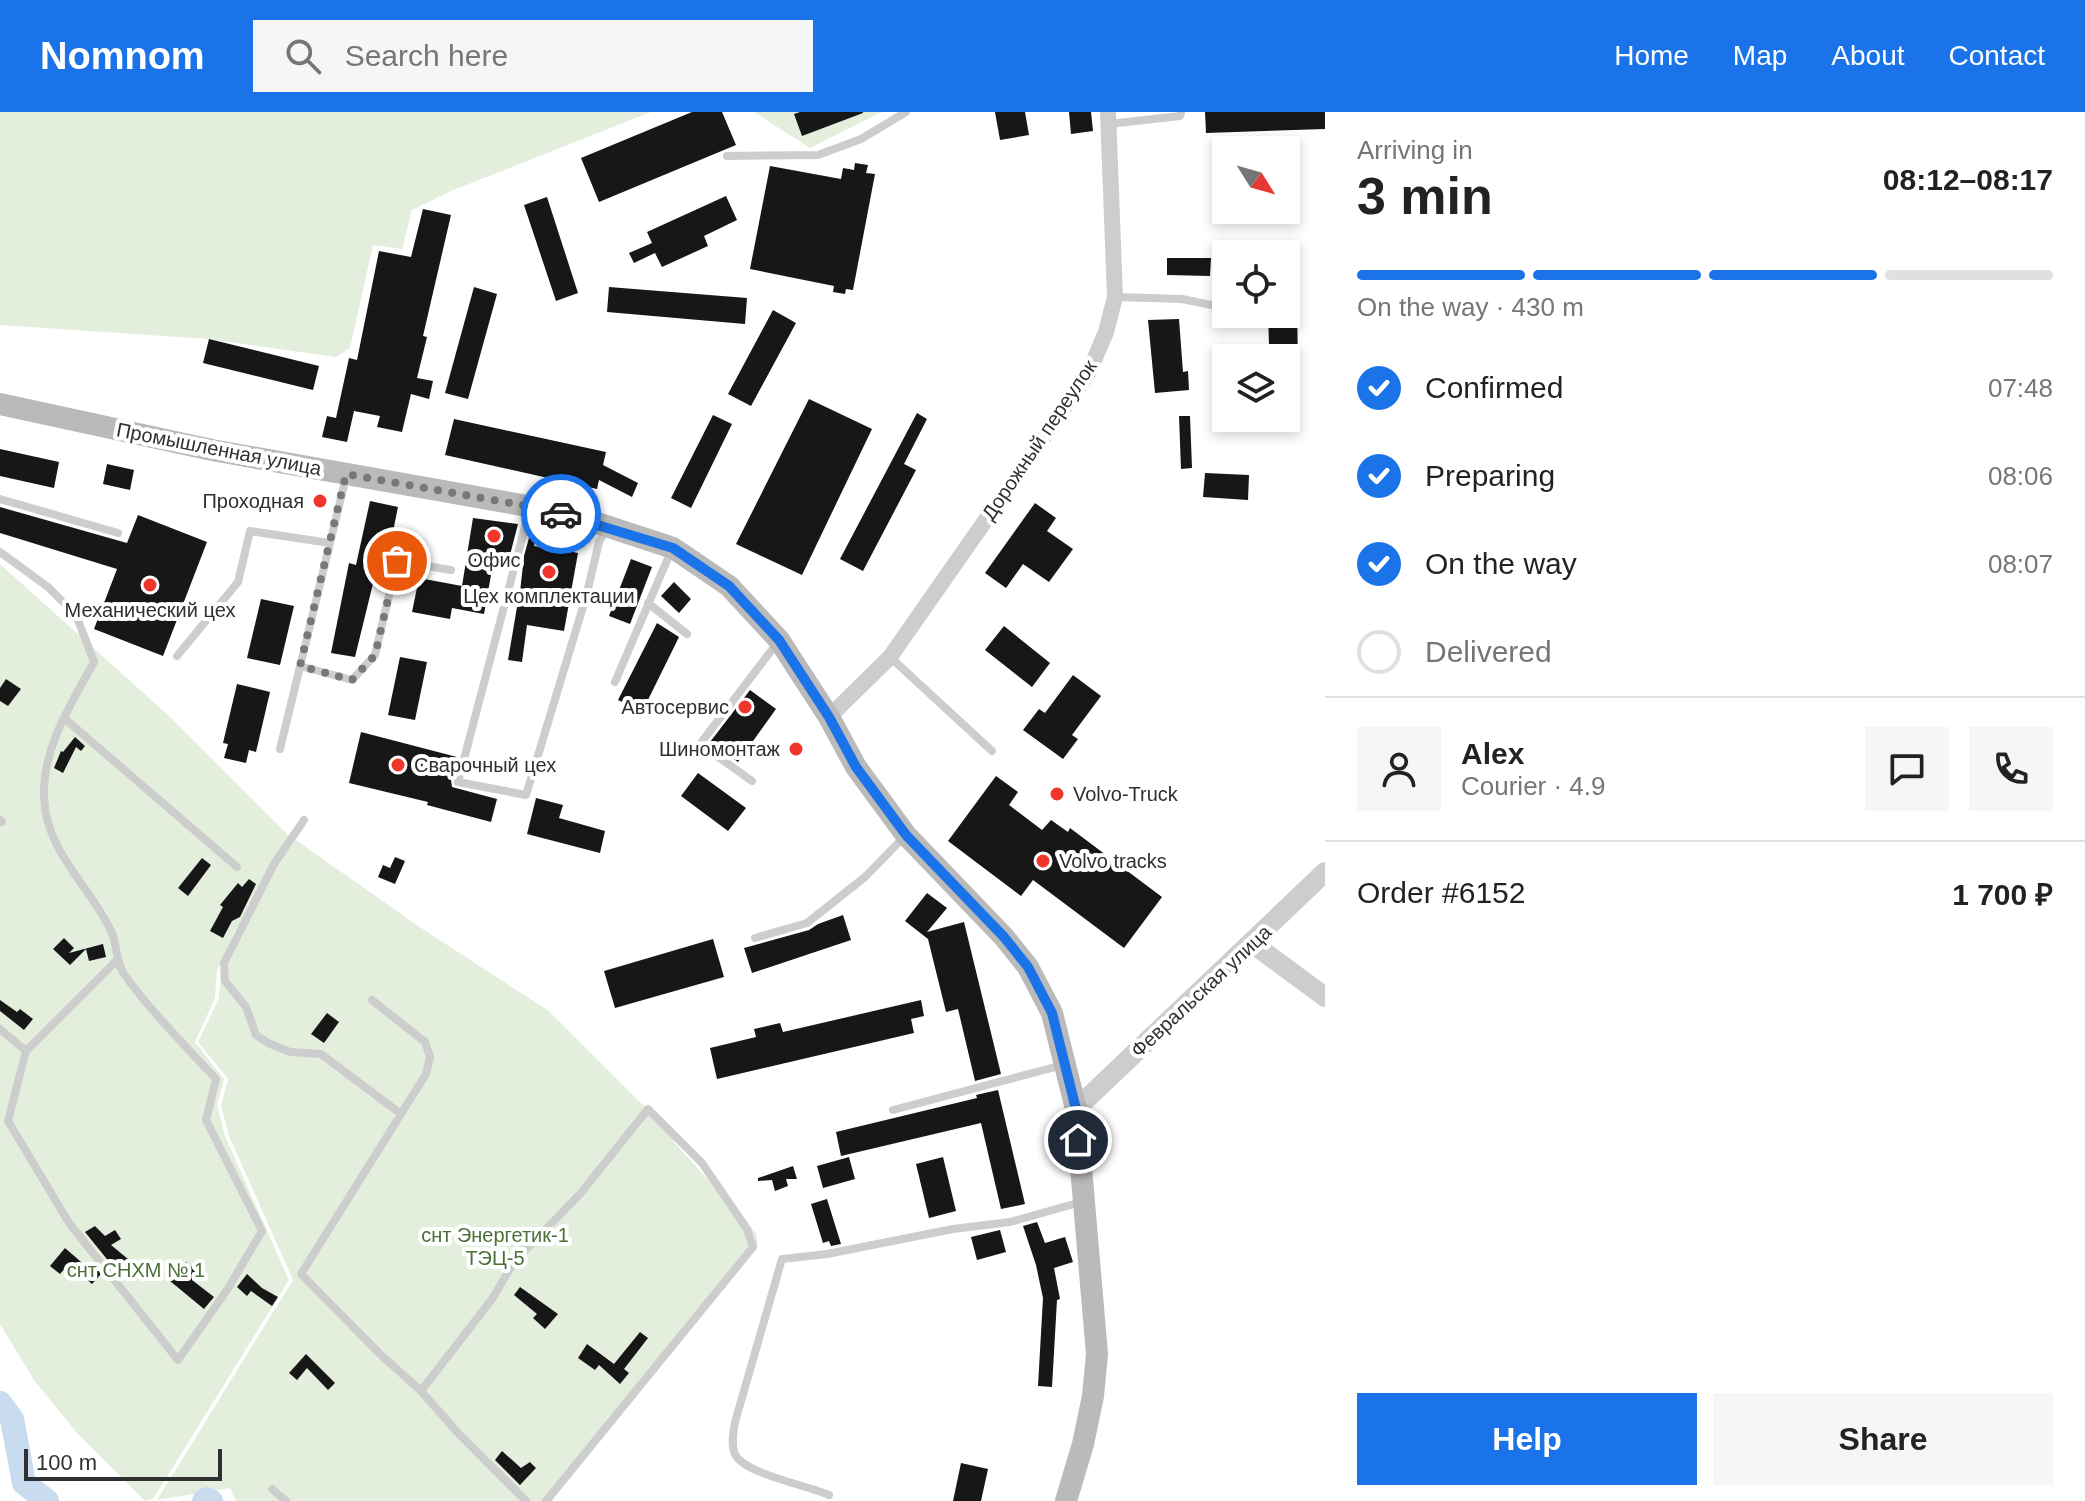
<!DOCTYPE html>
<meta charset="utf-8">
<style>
:root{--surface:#fff;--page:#f6f6f6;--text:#222;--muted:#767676;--line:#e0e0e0;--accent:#1a73e8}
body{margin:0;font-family:Helvetica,sans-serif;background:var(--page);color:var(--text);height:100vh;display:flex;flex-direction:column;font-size:30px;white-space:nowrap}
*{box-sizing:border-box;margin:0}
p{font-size:26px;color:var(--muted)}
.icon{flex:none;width:44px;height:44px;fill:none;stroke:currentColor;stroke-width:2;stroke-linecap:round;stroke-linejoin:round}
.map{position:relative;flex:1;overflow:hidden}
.panel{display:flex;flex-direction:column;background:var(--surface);width:760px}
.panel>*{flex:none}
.needle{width:52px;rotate:127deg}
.controls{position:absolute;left:1212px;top:24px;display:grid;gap:16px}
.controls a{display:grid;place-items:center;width:88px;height:88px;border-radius:0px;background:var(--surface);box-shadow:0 4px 12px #0003;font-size:40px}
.scale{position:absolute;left:24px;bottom:20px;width:198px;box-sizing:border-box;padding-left:8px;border:4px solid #303030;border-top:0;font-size:22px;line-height:28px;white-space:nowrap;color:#303030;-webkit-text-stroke:6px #fff;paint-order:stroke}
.pin{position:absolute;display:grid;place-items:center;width:68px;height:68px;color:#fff;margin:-34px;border:4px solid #fff;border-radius:50%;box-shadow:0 2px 8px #0007}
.courier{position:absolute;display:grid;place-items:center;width:80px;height:80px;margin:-40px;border:6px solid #1a73e8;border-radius:50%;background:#fff;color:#222;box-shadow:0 2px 10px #0007}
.summary em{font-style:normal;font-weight:800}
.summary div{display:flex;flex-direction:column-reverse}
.summary{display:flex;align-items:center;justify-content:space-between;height:136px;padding:0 32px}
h1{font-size:52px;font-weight:800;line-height:60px}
.bar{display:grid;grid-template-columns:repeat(4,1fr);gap:12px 8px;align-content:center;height:96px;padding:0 32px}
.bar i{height:10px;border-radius:6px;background:var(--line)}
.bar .active{background:var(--accent)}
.bar p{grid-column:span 4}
.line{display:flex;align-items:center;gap:20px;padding:0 32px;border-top:2px solid var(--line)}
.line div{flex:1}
.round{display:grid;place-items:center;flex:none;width:84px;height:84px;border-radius:0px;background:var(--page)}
ol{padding:0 32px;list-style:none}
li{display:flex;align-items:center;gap:24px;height:88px}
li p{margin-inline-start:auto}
li .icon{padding:8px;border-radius:50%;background:var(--accent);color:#fff;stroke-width:4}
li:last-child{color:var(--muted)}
li i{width:44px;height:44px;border:4px solid var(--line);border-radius:50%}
.primary-button{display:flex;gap:16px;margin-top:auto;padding:16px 32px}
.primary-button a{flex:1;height:92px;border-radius:0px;background:var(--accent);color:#fff;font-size:32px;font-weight:800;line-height:92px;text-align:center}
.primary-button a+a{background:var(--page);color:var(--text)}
header{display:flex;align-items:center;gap:48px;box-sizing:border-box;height:112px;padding:0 40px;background:var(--accent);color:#fff}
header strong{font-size:38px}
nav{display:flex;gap:44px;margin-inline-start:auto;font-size:28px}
.search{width:560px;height:72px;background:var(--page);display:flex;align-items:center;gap:20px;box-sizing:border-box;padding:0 28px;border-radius:0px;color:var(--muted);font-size:30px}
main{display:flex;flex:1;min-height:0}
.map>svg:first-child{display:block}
.green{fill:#e4eedd}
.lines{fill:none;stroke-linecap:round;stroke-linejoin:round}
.river{stroke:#c9dbee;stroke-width:24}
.building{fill:#171717}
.service{stroke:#cdcdcd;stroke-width:8}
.minor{stroke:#cdcdcd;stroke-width:16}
.tertiary{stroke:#cdcdcd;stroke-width:20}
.secondary{stroke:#bababa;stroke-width:22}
.done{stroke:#787878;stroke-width:8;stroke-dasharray:0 14.4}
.route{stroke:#1a73e8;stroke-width:10}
.poi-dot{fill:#ee362b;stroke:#fff;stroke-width:3}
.labels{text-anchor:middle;stroke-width:8;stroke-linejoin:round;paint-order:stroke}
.street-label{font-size:20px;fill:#303030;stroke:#fff}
.poi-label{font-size:20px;fill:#303030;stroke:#fff;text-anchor:end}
.park-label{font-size:20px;fill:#4c6f3a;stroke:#fff}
</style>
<header>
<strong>Nomnom</strong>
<div class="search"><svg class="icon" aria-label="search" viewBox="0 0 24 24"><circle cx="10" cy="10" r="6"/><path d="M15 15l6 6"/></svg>Search here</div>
<nav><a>Home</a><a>Map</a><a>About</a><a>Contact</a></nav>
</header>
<main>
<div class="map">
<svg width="1325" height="1389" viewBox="0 0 1325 1389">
<rect width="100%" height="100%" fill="#fff"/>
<path class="green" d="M0 0H651L451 79 412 98 402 137 373 133 350 236 336 245 208 227 0 213Z
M754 0H882L810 36Z
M0 452 169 604 292 727 277 753 296 728 418 814 549 899 666 1016 675 1031 756 1121 758 1134 552 1389H236L230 1376 157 1388 293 1168 229 1024 221 994 228 967 198 930 219 886 221 858 246 804 234 821 217 859 215 886 195 930 224 967 217 993 225 1024 289 1168 153 1387 145 1389 77 1321 34 1268 0 1212Z"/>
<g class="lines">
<path class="river" d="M0 1291 12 1307 24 1371 47 1389
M204 1389 207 1387 211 1389"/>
</g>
<path class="building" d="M692 0H722L736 33 599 90 581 46Z
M800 0H863V1L802 24 794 2Z
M995 0H1025L1029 23 1000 28Z
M1069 0H1091L1093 19 1071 22Z
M1205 0H1325V17L1206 21Z
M855 51 868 53 866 61 875 62 853 178 846 177 845 182 833 180 834 174 750 157 770 54 841 67 843 56 854 58Z
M726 84 737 108 704 124 708 134 662 155 655 141 634 151 629 141 652 131 647 120Z
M547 85 578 181 556 189 524 93Z
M423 97 451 103 423 224 427 225 417 266 433 269 429 287 411 282 402 320 377 315 380 304 354 299 347 330 322 325 327 304 336 306 349 246 357 248 379 139 411 145Z
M1167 146H1211L1210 164 1167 163Z
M474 175 497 182 468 287 445 281Z
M609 175 747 186 745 212 607 200Z
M1286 189H1297L1298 257H1286V246H1218V232H1269L1268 202H1286Z
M773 198 796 211 751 294 728 282Z
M1179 207 1183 260 1188 259 1189 278 1155 281 1148 208Z
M209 227 319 254 313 278 203 251Z
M809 287 872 317 802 463 736 432Z
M917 301 927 307 904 352 916 358 863 459 840 447Z
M713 303 732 312 691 396 671 386Z
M1179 304H1190L1192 356 1181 357Z
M454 307 606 340 603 353 638 371 632 385 599 368 597 377 445 343Z
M0 337 59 350 54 376 0 364Z
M107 352 134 358 130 378 103 372Z
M1205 361 1249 363 1248 388 1203 385Z
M370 389 398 395 387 449 379 447 355 545 331 541 349 451 356 453Z
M1035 391 1056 406 1047 419 1073 437 1049 470 1023 452 1006 476 985 461Z
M0 395 127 431 138 403 207 430 163 544 94 517 117 457 0 421Z
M473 406 518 412 510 443 495 441 484 502 452 496 450 507 412 500 419 466 462 474Z
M532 415H537L534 434 554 438 555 427 569 429 568 439 578 441 564 519 527 513 522 550 508 548 517 495 512 494 515 479 520 480 524 444Z
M631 447 652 455 630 512 609 504Z
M674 470 691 487 679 501 661 484Z
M261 487 294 494 280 553 247 546Z
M657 511 679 525 642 600 618 588Z
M1004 514 1050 551 1032 575 985 538Z
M400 545 427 550 415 608 388 603Z
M1073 563 1101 584 1072 623 1078 627 1063 647 1023 618 1039 597 1045 601Z
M6 567 21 577 8 594 0 589V576Z
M237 572 270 580 256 640 249 638 246 651 224 646 228 632 223 631Z
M750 578 776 597 738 650 710 630Z
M361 620 457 645 451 668 452 675 497 687 491 710 427 693 428 690 349 671Z
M75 625 85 634 81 639 76 635 63 661 54 656 61 639 63 640Z
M698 661 746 696 728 719 681 684Z
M996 664 1018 680 1009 693 1042 718 1051 708 1068 720 1070 716 1162 785 1124 836 1033 768 1021 784 948 729Z
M536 686 563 693 559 706 605 719 600 741 527 722Z
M395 745 405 749 395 772 378 765 383 753 390 756Z
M202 746 211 753 188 784 178 776Z
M249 767 256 772 240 805 232 809 223 826 210 819 223 795 220 793 238 771 242 775Z
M927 781 947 796 927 820 964 810 1001 962 975 969 958 897 946 900 928 827 905 809Z
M843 803 851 828 752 861 744 836 809 818 818 812Z
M64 826 74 836 69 841 103 832 106 845 89 849 86 837 70 853 53 837Z
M713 827 724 865 615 896 604 859Z
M0 888 17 900 20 897 33 907 24 918 0 899Z
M921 888 924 904 911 907 914 921 717 967 710 936 756 925 754 917 780 911 783 920Z
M327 901 339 910 324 931 311 922Z
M998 978 1025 1092 1001 1097 981 1011 841 1044 836 1020 977 986 976 983Z
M849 1045 855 1067 823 1076 817 1054Z
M943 1045 956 1099 929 1106 916 1052Z
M793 1054 797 1067H786L788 1074 775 1079 772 1068 758 1069V1066Z
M827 1087 841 1132 831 1134 829 1129 823 1131 811 1092Z
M1037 1110 1045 1131 1065 1125 1073 1150 1054 1156 1060 1187 1057 1188 1052 1275 1038 1274 1043 1186 1036 1153 1023 1114Z
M95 1114 105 1124 115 1118 121 1127 111 1133 128 1147 121 1156 112 1149 110 1151 85 1120Z
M1000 1118 1006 1140 977 1148 971 1125Z
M65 1136 88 1156 92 1151 101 1162 92 1172 69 1152 60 1162 50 1154Z
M186 1150 198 1160 192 1168 214 1185 204 1197 170 1169Z
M247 1162 262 1176 278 1185 272 1194 251 1179 247 1184 237 1175Z
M520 1175 558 1202 545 1217 533 1206 537 1202 514 1183Z
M640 1220 648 1226 624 1257 629 1261 620 1272 599 1253 595 1258 578 1246 587 1232 614 1252Z
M306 1242 335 1271 328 1278 307 1256 297 1268 289 1261Z
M502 1339 521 1356 530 1350 536 1356 520 1373 495 1348Z
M961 1351 988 1357 981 1389H953Z"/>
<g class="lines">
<path class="service" d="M1109 12 1180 4 1181 0
M727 44 818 43 861 27 906 0
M1116 185 1182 187 1226 196
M0 387 118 421
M532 396 526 411 458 670 526 683 586 485 599 430 608 415
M0 440 48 475 76 503 94 550C71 592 42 636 44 686 46 740 91 775 112 821 117 834 116 850 124 862 151 900 185 933 216 967L206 1008 262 1119 227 1178 178 1248 69 1111 8 1009 26 939 118 847
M648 491 687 522
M177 544 238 470 250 419 330 431
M890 545 992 639
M300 554 352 568 375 543 397 449 451 458
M615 570 671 439
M64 606 237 755
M280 637 346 365
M752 669 700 632 777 531
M0 708 2 710
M304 708 274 752 224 851 225 869 246 895 256 923 268 931 290 940 321 942 401 1002
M755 826 807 811 865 765 906 723
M372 888 425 930 430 945 426 962 301 1162 380 1242 421 1279 458 1321 526 1389
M0 917 26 939
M893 998 1063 953
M421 1279 492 1187 514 1150 580 1082 648 997 702 1051 747 1117 753 1135 546 1389
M272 1377 286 1389
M829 1383C807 1373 744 1362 735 1342 731 1333 733 1321 735 1310L782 1147 827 1142 953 1117 1010 1110 1081 1090"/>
<path class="minor" d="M829 605 890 545 1089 260 1106 220 1115 185 1108 0"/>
<path class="tertiary" d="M1252 831 1325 885
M1076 997 1325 760"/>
<path class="secondary" d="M0 292 212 338 533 395 591 409 673 436 729 474 779 528 829 605 856 655 906 723 1004 825 1028 855 1052 901 1076 997 1097 1242 1093 1284 1083 1332 1066 1389"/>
</g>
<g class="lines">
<path class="done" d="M397 449 375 543 352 568 300 554 346 362 533 395 561 402"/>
<path class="route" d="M561 402 673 436 729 474 779 528 829 605 856 655 906 723 1004 825 1028 855 1052 901 1076 997 1078 1028"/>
</g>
<g class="poi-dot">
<circle cx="320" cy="389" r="8"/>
<circle cx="494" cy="424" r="8"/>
<circle cx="549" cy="460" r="8"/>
<circle cx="150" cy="473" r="8"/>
<circle cx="745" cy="595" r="8"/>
<circle cx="796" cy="637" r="8"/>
<circle cx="398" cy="653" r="8"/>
<circle cx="1057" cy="682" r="8"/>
<circle cx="1043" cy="749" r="8"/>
</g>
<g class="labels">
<g class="street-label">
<text transform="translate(1039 328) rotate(-56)" y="7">Дорожный переулок</text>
<text transform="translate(219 337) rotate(11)" y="7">Промышленная улица</text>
<text transform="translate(1201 879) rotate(-43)" y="7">Февральская улица</text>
</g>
<g class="poi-label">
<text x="304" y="396">Проходная</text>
<text x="494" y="455" text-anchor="middle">Офис</text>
<text x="549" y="491" text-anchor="middle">Цех комплектации</text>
<text x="150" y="505" text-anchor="middle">Механический цех</text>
<text x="729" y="602">Автосервис</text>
<text x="780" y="644">Шиномонтаж</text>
<text x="414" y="660" text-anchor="start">Сварочный цех</text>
<text x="1073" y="689" text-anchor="start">Volvo-Truck</text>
<text x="1059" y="756" text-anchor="start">Volvo tracks</text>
</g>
<g class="park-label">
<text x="495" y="1130">снт Энергетик-1<tspan x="495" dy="23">ТЭЦ-5</tspan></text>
<text x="136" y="1165">снт СНХМ № 1</text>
</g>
</g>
</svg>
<div class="controls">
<a><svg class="needle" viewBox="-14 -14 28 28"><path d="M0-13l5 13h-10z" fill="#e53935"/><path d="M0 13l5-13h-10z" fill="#767676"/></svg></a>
<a><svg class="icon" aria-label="locate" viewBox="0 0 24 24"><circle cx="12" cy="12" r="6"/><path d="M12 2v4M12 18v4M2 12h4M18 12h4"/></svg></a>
<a><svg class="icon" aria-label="layers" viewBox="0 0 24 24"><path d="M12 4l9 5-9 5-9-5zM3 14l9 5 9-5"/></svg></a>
</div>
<div class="scale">100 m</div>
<div class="pin" style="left:397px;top:449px;background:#ea580c"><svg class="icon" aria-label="bag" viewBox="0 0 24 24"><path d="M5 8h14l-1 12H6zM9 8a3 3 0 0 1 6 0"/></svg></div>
<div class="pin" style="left:1078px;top:1028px;background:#1f2937"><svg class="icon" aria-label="home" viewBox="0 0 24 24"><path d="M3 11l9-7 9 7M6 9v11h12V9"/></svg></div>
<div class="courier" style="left:561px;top:402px"><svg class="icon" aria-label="car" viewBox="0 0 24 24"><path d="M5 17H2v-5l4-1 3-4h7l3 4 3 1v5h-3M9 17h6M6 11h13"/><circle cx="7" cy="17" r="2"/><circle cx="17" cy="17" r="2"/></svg></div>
</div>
<section class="panel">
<div class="summary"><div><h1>3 min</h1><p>Arriving in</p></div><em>08:12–08:17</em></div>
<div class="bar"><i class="active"></i><i class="active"></i><i class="active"></i><i></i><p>On the way · 430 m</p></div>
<ol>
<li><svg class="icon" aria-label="check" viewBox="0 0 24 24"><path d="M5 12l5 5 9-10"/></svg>Confirmed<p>07:48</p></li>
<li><svg class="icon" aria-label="check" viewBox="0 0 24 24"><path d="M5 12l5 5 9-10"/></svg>Preparing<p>08:06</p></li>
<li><svg class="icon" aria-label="check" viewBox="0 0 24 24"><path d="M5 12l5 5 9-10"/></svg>On the way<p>08:07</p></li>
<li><i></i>Delivered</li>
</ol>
<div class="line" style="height:144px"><a class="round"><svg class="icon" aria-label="person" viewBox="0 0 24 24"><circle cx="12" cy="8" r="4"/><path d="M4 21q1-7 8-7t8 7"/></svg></a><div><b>Alex</b><p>Courier · 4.9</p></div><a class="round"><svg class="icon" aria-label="chat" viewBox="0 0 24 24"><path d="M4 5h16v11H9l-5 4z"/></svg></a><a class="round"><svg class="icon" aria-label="phone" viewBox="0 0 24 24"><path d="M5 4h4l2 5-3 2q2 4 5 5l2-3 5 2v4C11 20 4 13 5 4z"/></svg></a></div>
<div class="line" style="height:104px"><div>Order #6152</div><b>1 700 ₽</b></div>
<div class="primary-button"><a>Help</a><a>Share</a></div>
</section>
</main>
